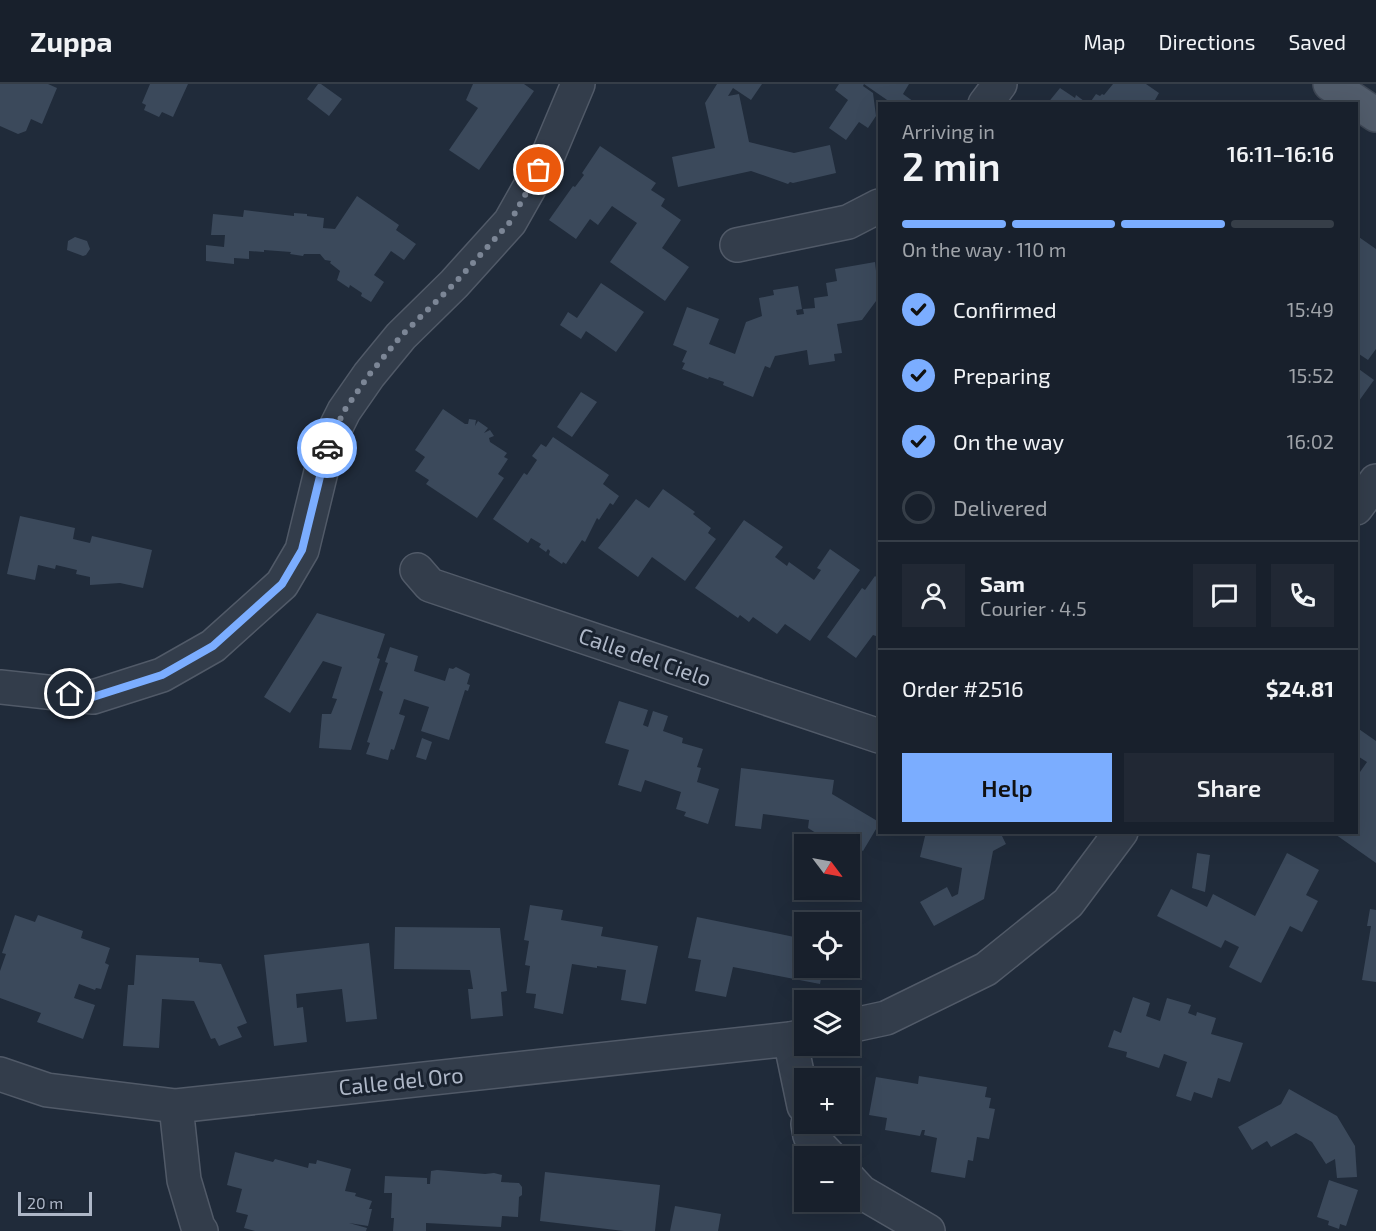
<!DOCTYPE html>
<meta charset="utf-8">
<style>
:root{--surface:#18202c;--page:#212834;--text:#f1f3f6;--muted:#9fa3a9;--line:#363e48;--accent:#7badff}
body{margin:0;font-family:"Exo 2",sans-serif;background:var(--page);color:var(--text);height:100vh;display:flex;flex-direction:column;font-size:22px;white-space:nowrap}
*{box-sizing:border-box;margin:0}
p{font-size:20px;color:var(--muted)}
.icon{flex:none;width:33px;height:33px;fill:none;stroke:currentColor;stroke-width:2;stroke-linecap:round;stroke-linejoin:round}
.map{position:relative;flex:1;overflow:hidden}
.drawer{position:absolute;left:878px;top:18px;width:480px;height:732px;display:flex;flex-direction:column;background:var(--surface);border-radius:0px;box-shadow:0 6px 24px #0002,0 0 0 2px var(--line)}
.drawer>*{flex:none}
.needle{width:39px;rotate:122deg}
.tools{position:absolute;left:794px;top:750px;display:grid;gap:12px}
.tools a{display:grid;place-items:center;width:66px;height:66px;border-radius:0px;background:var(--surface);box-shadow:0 6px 24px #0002,0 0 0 2px var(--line);font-size:30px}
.scale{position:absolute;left:18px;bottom:15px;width:74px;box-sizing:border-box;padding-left:6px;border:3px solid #aeb7c7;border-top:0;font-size:16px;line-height:21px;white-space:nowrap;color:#aeb7c7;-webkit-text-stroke:4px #19222f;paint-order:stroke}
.pin{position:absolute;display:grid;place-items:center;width:51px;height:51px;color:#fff;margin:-26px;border:3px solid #fff;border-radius:50%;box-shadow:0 2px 6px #0007}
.courier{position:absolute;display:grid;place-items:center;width:60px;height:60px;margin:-30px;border:4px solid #7badff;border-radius:50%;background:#fff;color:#222;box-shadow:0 2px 8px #0007}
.head em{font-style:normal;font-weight:600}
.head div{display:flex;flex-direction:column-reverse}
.head{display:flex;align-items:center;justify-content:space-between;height:102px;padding:0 24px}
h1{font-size:39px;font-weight:600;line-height:45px}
.bar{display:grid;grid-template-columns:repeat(4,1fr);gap:9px 6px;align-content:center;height:72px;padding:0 24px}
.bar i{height:8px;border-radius:4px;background:var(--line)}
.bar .on{background:var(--accent)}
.bar p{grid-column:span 4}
.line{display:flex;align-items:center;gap:15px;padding:0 24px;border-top:2px solid var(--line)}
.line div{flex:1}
.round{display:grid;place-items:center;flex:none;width:63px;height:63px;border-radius:0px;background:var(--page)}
ol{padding:0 24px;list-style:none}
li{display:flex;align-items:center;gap:18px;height:66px}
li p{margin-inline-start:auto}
li .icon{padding:6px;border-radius:50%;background:var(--accent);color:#111;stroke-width:4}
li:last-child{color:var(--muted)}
li i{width:33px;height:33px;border:3px solid var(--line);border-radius:50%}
.button{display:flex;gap:12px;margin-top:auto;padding:12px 24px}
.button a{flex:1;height:69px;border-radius:0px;background:var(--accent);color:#111;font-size:24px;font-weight:600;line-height:69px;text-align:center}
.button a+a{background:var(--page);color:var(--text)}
header{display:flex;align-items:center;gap:36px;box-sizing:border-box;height:84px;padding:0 30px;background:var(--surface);border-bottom:2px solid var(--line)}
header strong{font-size:28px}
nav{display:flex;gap:33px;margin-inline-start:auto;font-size:21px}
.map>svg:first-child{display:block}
.building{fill:#3b495b}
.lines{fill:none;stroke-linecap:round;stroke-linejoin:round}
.minor-casing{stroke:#515a68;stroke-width:36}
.major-casing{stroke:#3d4654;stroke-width:36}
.minor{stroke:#333d4b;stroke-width:33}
.major{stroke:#515c6b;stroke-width:33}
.done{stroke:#7c8696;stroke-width:6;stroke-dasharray:0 10.8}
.route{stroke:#7badff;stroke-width:8}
.labels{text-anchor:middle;stroke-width:6;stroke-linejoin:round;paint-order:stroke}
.street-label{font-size:22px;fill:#aeb7c7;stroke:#19222f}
</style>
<header>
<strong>Zuppa</strong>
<nav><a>Map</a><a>Directions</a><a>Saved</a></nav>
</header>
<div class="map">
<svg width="1376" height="1147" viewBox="0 0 1376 1147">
<rect width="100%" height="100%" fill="#202b3a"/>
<path class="building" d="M0 0H48L57 4 42 40 31 35 26 47 18 50 0 42Z
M150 0H188L173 33 162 28 159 33 144 26 146 21 142 19Z
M318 0H321L342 15 329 32 307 15Z
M473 0H524L534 7 479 86 449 66 478 24 466 16Z
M717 0H762L751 16 733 4 728 12 739 10 749 58 794 69 830 61 836 89 793 99 790 98 788 100 751 87 678 103 672 73 715 64 705 19Z
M839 0H864L863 2 873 9 876 32 868 44 859 38 846 56 829 44 848 16 835 6Z
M864 0H909L903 10 917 20H889L890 18Z
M1113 0H1146L1159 9 1155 16 1157 18 1156 20H1089L1096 10 1100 12 1102 10 1104 11Z
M1060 4 1075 14 1076 11 1088 20H1047Z
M600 62 656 99 651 106 665 115 661 122 681 136 662 164 689 183 665 217 610 178 637 139 612 122 598 141 590 135 576 155 549 136 573 102 575 103 584 91 582 89Z
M357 112 399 141 396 146 416 160 404 176 391 167 374 191 384 198 371 218 361 212 362 209 350 201 349 204 337 196 340 187 330 179 331 177 325 176 320 170H304L303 172 290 170 291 168 264 166V168L249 167V175L234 174V180L206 177V161L224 163 225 151H211L213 130 243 133 244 126 294 132V129L307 130V132L324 134 323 144 335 145Z
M1356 151 1376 165V265L1368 276 1356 268Z
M75 153 87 157 90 165 86 171 83 172 67 166 68 157Z
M875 178 879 213 862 236 837 240 842 269 834 270 835 277 809 281 807 266 775 272 770 284 765 282 753 313 723 301 724 298 709 293 708 295 682 285 685 279 682 278 687 267 673 261 687 223 719 235 709 260 735 270 746 238 762 232 759 214 774 211 773 206 798 202 802 225 796 226 797 231 804 230 803 225 815 224 814 214 828 212 826 199 837 197 835 185Z
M601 199 644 228 616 268 586 247 581 255 560 241 568 228 577 234Z
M1356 283 1374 296 1356 321Z
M581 308 597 318 572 353 557 343Z
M443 325 465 340H468L469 335 476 336 475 342 478 337 488 344 484 349 490 346 494 352 489 354 490 358 507 369 504 373 508 375 498 390 504 394 477 434 426 400 429 396 415 387 425 373 415 366Z
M553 353 609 391 603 400 619 412 613 421 610 419 599 436 597 434 585 458 582 456 566 480 563 478 562 480 549 471 550 467 548 465 546 468 539 463 541 460 531 454 528 459 493 435 524 389 527 391 537 376 532 372 541 360 546 363Z
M663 405 695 428 693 430 711 444 708 449 716 455 685 497 652 473 638 493 598 464 636 415 649 424Z
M20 432 75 444 73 455 90 459 92 452 152 466 143 504 120 499 90 501V493L76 490 77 486 56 481 55 485 38 481 35 496 7 490Z
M744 436 783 463 775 473 787 482 789 478 814 496 821 486 817 484 830 465 860 486 810 557 785 540 777 550 753 533 749 538 740 531 738 534 695 504Z
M875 492 879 495V553L873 551 856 574 827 553 862 504 865 506Z
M317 529 385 550 377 574 380 575 351 666 319 664 322 630H331L337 615 332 614 342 583 323 577 290 629 264 613Z
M390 563 418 572 414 587 445 597 449 584 453 585 456 583 470 590 467 600 470 601 468 607 465 606 449 656 421 647 429 623 404 615 399 630 405 632 394 666 391 665 388 676 366 670 370 659 367 658 383 608 379 606 388 579 385 578Z
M619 617 648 626 643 641 648 643 653 627 668 632 663 647 683 654 682 659 703 665 697 683 701 684 697 698 719 705 708 740 684 732 686 728 676 725 681 708 645 696 641 708 618 701 629 666 605 659Z
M1356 643 1376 657V779L1332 748H1356V686L1360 688 1367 678 1356 671Z
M422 654 432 658 426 676 416 673Z
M741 684 834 696 832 710 879 738V740L863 767 837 752 832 759 808 744 809 736 763 730 761 745 735 742Z
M926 748H1000L1006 760 993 767 984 815 934 842 920 818 947 803 952 813 958 810 962 784 920 773Z
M1197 769 1210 771 1205 808 1192 804Z
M1287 769 1319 786 1306 811 1318 817 1302 848 1290 842 1261 899 1229 883 1239 863 1225 856 1221 864 1157 832 1171 805 1207 823 1213 810 1255 832Z
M530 821 563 826 561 836 603 843 601 852 658 862 646 920 621 916 626 886 597 882V884L572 880 563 930 534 924 536 910 526 909 530 882 525 881 529 857 524 856Z
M1370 825 1376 826V898L1362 896 1371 842H1367Z
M15 831 35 838 38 831 83 847 81 854 110 864 105 879 109 881 101 905 96 904 95 906 79 900 74 914 95 921 83 955 37 938 41 929 0 914V887L6 870 2 869Z
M697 833 804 855V884H823L820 900 733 883 726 913 695 907 701 876 688 874Z
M395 843 500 844 507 907 501 908 503 932 471 935 468 905H473L470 886 394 885Z
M369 859 377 935 346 938 342 905 296 910 297 924 303 923 307 958 274 962 264 871Z
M136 871 199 874V878L221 880 247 939 237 943 242 953 219 962 215 954 211 955 194 917 162 915 159 964 123 962 128 901H134Z
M1133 913 1150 919 1146 932 1160 937 1167 914 1191 921 1188 929 1196 932 1197 928 1216 934 1211 950 1243 959 1230 998 1218 994 1212 1014 1194 1008 1191 1017 1176 1012 1187 978 1164 970 1159 984 1126 973 1127 968 1108 963 1114 946 1121 949Z
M919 992 987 1003 985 1013 991 1014 989 1024 995 1025 989 1055 977 1053 973 1077 968 1076 965 1094 931 1088 937 1054 924 1051 925 1046H922L920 1052 885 1046 887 1034 869 1031 876 993 918 1000Z
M1289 1005 1337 1032 1355 1062 1357 1093 1337 1094 1335 1075 1326 1080 1312 1058 1296 1049 1271 1063 1267 1057 1252 1066 1238 1043 1281 1020Z
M235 1068 273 1078 275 1075 308 1084 309 1079 316 1080 317 1076 351 1085 345 1107 356 1109 355 1112 372 1117 369 1125H372L368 1142 349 1139 367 1144 366 1147H255L244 1144 248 1131 236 1128 242 1105 227 1101Z
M437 1086 485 1090 494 1089 502 1091 501 1098 519 1099 522 1103V1111L519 1113 518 1133 502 1132 501 1143 426 1139V1147H393L394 1134H391L392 1109H384L385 1092 427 1094V1100H430L431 1087Z
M545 1088 660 1101 655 1147H624L540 1137Z
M1329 1096 1358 1106 1346 1142 1340 1140 1339 1145 1328 1141 1329 1137 1317 1133Z
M675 1122 721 1130 718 1147H670Z"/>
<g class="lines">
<defs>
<path id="minor" d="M985 20 1000 0
M737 161 848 138 879 122
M1356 424 1376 397
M417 486 430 501 879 652
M0 603 93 613 162 591 213 562 282 500 302 466 328 359 344 327 369 291 401 252 454 200 510 138 549 69 578 0
M849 942 886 934 986 885 1068 819 1121 748
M790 955 804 1022
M0 990 47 1006 176 1022 790 955 804 952
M176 1022 184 1096 198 1143 201 1147
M808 1040 810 1052 829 1072
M849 1095 861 1108 928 1147"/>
<path id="major" d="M1330 0 1376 31"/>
</defs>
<use href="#minor" class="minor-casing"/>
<use href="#major" class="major-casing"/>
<use href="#minor" class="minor"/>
<use href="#major" class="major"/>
</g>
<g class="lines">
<path class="done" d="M327 364 344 327 369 291 401 252 454 200 510 138 539 86"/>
<path class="route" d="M70 610 93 613 162 591 213 562 282 500 302 466 327 364"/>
</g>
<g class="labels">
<g class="street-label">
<text transform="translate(645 573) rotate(19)" y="8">Calle del Cielo</text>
<text transform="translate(401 997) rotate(-6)" y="8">Calle del Oro</text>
</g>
</g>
</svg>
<div class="tools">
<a><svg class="needle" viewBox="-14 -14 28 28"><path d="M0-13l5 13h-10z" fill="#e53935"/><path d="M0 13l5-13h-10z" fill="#9fa3a9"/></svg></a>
<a><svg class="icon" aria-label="locate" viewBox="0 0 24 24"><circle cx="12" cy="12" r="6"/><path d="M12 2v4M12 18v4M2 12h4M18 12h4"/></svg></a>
<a><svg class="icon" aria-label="layers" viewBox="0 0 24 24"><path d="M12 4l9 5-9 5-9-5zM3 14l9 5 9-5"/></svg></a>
<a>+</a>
<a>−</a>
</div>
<div class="scale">20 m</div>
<div class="pin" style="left:539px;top:86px;background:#ea580c"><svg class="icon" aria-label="bag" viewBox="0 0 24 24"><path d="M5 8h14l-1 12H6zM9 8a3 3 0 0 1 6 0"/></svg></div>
<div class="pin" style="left:70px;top:610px;background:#1f2937"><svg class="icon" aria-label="home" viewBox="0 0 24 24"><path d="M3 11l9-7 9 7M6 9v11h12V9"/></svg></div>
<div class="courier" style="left:327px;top:364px"><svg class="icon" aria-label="car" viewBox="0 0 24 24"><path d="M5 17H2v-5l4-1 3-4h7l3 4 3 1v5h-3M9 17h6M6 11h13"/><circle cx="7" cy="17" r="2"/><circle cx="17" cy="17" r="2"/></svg></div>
<section class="drawer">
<div class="head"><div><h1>2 min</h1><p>Arriving in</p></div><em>16:11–16:16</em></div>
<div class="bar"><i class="on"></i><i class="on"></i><i class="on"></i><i></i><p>On the way · 110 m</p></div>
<ol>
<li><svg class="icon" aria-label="check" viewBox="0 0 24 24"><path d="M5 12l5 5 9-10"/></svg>Confirmed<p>15:49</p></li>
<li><svg class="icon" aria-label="check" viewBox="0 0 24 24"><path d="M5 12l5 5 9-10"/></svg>Preparing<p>15:52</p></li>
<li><svg class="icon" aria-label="check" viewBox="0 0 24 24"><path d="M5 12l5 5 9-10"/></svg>On the way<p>16:02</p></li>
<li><i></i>Delivered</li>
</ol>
<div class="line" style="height:108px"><a class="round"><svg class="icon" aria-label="person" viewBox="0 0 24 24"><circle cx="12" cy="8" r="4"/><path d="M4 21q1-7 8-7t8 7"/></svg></a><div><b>Sam</b><p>Courier · 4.5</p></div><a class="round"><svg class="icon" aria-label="chat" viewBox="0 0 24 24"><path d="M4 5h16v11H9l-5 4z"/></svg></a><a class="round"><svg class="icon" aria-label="phone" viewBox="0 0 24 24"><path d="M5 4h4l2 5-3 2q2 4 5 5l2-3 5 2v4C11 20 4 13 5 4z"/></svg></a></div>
<div class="line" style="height:78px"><div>Order #2516</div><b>$24.81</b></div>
<div class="button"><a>Help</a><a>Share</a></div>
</section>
</div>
